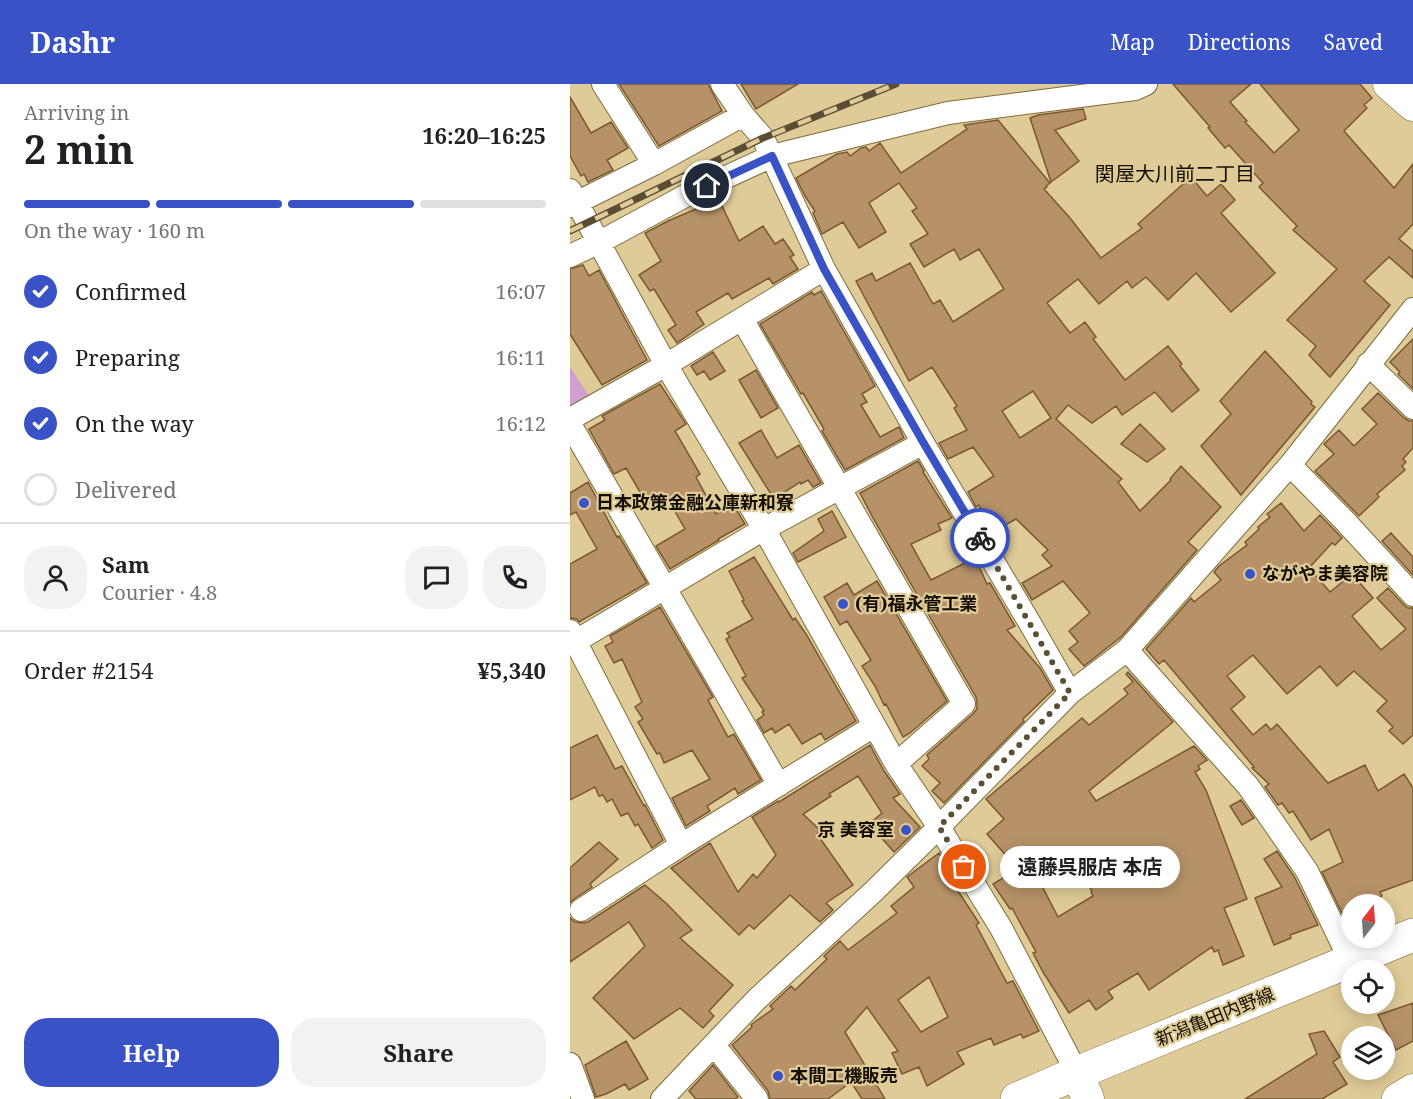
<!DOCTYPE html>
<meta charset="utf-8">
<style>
:root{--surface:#fff;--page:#f2f2f2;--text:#202124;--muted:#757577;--line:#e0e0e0;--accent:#3953c6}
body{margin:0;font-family:"Noto Serif","Noto Sans JP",serif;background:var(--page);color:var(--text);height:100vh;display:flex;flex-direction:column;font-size:22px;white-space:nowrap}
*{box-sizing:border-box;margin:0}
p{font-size:20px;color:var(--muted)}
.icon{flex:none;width:33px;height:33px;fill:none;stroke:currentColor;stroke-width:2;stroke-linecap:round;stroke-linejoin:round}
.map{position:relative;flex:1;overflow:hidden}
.panel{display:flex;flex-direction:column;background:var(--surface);width:570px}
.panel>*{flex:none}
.needle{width:39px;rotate:17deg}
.controls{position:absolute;left:771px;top:810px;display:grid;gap:12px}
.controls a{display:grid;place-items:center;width:54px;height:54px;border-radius:50%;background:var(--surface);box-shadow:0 3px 15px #0003;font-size:30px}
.pin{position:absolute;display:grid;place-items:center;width:51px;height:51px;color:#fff;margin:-26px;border:3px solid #fff;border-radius:50%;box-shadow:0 2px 6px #0007}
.courier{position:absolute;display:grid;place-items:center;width:60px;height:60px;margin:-30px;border:4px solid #3953c6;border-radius:50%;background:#fff;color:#222;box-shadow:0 2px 8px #0007}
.bubble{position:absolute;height:42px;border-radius:21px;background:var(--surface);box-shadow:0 3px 15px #0003;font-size:20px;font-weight:700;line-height:42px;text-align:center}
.summary em{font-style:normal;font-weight:700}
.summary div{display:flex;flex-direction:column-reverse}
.summary{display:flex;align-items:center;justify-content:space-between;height:102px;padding:0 24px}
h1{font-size:39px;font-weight:700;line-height:45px}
.bar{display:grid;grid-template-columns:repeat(4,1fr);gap:9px 6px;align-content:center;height:72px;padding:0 24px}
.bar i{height:8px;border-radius:4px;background:var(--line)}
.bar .selected{background:var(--accent)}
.bar p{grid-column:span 4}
.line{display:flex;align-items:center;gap:15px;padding:0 24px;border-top:2px solid var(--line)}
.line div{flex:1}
.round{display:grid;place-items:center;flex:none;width:63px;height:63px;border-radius:24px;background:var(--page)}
ol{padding:0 24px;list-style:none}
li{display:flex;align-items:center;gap:18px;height:66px}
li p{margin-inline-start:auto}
li .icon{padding:6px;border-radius:50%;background:var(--accent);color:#fff;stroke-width:4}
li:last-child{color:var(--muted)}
li i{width:33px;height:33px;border:3px solid var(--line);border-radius:50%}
.action{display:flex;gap:12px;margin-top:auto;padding:12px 24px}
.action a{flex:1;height:69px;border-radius:24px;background:var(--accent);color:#fff;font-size:24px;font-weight:700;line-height:69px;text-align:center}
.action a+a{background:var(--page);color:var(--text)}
header{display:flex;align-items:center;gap:36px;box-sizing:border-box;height:84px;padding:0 30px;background:var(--accent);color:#fff}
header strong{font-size:28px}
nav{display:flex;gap:33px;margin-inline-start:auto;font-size:21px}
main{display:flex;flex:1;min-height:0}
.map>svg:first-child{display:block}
.green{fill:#d39fcf}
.building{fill:#b79269;stroke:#7a5830;stroke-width:1.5;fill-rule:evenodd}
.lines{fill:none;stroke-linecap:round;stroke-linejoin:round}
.street-casing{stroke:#7f6c3c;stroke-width:24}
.secondary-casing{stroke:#7f6c3c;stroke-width:33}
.primary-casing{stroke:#7f6c3c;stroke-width:34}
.street{stroke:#fff;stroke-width:22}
.secondary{stroke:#fff;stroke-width:32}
.primary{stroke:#fff;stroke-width:33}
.rail-casing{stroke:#594e33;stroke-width:7}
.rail{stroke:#dfcb97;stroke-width:4.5;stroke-dasharray:14;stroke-linecap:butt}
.done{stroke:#5b5035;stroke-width:6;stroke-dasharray:0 10.8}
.route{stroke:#3953c6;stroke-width:8}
.poi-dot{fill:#3953c6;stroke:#dfcb97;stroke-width:2}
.labels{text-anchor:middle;stroke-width:4.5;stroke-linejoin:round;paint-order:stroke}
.poi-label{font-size:18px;font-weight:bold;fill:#140d00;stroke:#dfcb97;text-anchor:start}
.street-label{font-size:18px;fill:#140d00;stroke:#dfcb97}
.neighbourhood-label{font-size:20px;fill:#140d00;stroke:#dfcb97}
</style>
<header>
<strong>Dashr</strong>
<nav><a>Map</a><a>Directions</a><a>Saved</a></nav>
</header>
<main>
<section class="panel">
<div class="summary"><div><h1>2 min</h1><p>Arriving in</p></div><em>16:20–16:25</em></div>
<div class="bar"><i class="selected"></i><i class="selected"></i><i class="selected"></i><i></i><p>On the way · 160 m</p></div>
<ol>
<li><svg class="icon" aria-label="check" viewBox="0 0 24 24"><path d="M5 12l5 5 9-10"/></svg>Confirmed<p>16:07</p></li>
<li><svg class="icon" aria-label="check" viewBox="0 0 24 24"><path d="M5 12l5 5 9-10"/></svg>Preparing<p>16:11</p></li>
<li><svg class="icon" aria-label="check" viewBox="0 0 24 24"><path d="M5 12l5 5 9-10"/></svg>On the way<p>16:12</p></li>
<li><i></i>Delivered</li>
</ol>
<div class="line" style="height:108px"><a class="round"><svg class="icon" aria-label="person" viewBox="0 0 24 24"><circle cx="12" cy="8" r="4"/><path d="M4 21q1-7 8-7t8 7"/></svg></a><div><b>Sam</b><p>Courier · 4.8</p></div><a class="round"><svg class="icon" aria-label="chat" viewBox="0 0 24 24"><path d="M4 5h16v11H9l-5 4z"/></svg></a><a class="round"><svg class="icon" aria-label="phone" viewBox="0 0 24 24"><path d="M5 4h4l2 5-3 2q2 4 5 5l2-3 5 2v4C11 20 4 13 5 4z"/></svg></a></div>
<div class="line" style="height:78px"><div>Order #2154</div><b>¥5,340</b></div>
<div class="action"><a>Help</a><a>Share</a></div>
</section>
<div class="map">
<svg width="843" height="1015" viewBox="0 0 843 1015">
<rect width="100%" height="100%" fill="#dfcb97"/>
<path class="green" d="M0 283 21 315 0 327Z"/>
<path class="building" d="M49 0H138L152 27 89 62Z
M171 0H228L186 25Z
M603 0H681L660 18 677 37 675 38 704 69 729 46 690 0H790L802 14 794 21 797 24 774 47 824 104 843 80V140L829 155 843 167V194L819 173 794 197 820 221 760 293 739 271 746 262 717 236 767 185 723 146 727 142 689 103 693 99 659 61 655 64 638 44 640 43Z
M0 13 21 49 41 38 58 64 37 76 43 86 18 98 14 90 11 92 0 72Z
M513 25 516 35 485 46 509 77 481 98 460 34 468 31Z
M428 36 480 99 476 102 477 103 474 105 500 134 531 174 572 144 568 140 621 93 637 112 651 100 665 116 651 129 705 189 661 228 626 189 598 216 576 193 562 204 557 197 529 220 508 195 477 219 500 249 515 238 526 253 523 255 555 296 598 262 612 280 610 282 629 306 602 328 585 308 552 331 546 322 522 339 498 321 486 335 552 395 548 398 570 427 601 396 600 395 611 382 651 423 618 458 627 466 551 553 514 582 499 565 508 558 499 547 520 529 493 497 462 516 452 499 482 482 472 471 478 466 446 435 428 445 419 428 414 430 409 421 406 423 398 408 424 392 403 363 378 375 369 359 397 346 384 324 387 322 362 283 339 297 286 197 302 189 306 197 340 179 363 220 370 216 383 238 434 205 409 165 390 176 384 165 354 183 340 160 358 150 342 127 347 124 329 99 299 119 316 148 289 164 273 138 252 150 243 129 245 127 235 112 226 94 267 70 277 68 280 72 291 64 296 63 299 67 310 59 331 89 397 45 394 41ZM463 307 481 334 450 354 432 327Z
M140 119 143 124 151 120 169 157 193 142 205 160 213 155 224 171 220 173 228 185 203 200 199 194 162 215 158 209 126 228 134 240 107 259 98 246 106 241 84 205 80 207 69 191 91 177 75 149 98 137Z
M13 181 19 192 29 186 77 276 32 301 0 250V185Z
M251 207 305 302 292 310 297 318 291 321 310 353 329 343 334 354 275 386 252 347 254 345 233 309 231 310 190 240 242 208 244 211Z
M843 255V305L828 290 830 288 820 278Z
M695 267 742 318 741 320 745 323 671 411 631 362 661 330 650 317Z
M143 268 155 287 140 296 134 287 127 291 121 282Z
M186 286 208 324 191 334 169 296Z
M90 300 116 340 105 347 130 390 126 393 146 430 163 420 175 440 148 455 149 456 100 485 86 462 115 445 95 410 77 420 56 384 44 390 19 345 35 336 32 332Z
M808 309 834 334 839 337H843V364L833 375 836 378 832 382 835 386 807 410 809 413 789 432 745 387 764 370 754 360 769 346 784 362 807 340 792 325Z
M570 340 595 365 577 378 551 360Z
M191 346 207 374 229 361 251 399 243 403 238 396 231 400 230 398 204 415 169 359Z
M348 377 354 387 353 388 382 434 368 440 371 446 341 460 361 496 405 474 417 500 420 499 445 542 437 546 470 584 483 606 453 635 454 637 374 719 362 707 370 699 352 682 359 675 357 671 403 630 407 625V619L406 613 303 434 290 409Z
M18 398 47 453 49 452 77 499 9 538 7 535 0 534V480L27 465 6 428 0 431V409Z
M711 419 734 447 750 431 772 454 765 461 762 459 739 484 760 508 782 490 803 514 782 532 811 566 836 545 807 514 818 504 834 521 838 524H843V651L833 660 819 647 823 643 807 627 817 617 784 587 767 602 750 582 717 610 683 571 657 592 675 613 661 625 683 651 696 640 701 646 707 640 758 699 795 681 808 707 834 690 843 704V796L810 808 812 812 794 820H782V825L772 829 752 788 773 778 759 745 741 756 723 727 719 729 712 719 708 721 695 703 699 700 682 684 684 683 594 576 589 580 576 565 621 514 624 518 651 496 644 488 649 482 677 461 675 458 689 445 688 443 700 433 697 430Z
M262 427 276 453 228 478 223 469 254 447 248 435Z
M821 449 843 473V491L812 457Z
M184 473 223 536 225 534 236 550 286 637 255 656 251 649 232 660 219 640 205 649 202 644 194 649 187 636 194 631 192 628 194 627 172 594 176 592 156 555 160 553 157 549 183 535 172 517 174 516 159 487Z
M307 497 377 617 340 649 333 653 316 620 314 621 305 602 292 582 301 576 277 537 270 541 254 513 277 499 284 511Z
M90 523 143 613 138 616 158 653 164 650 191 696 168 710 165 704 137 722 140 727 116 742 102 714 140 695 122 666 94 679 90 669 87 670 68 638 73 635 65 623 72 618 52 575 44 579 35 562 43 558 40 552Z
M558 588 603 638 519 707 526 717 624 662 637 676 628 682 630 685 625 688 636 706 677 815 654 824 674 872 653 881 648 866 644 868 642 863 579 906 568 889 538 907 543 914 526 926 519 916 499 929 473 888 463 869 466 868 442 824 440 825 423 800 448 785 417 750 434 735 416 715 512 634 519 641 558 610 554 605 563 598 556 590ZM505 780 522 807 521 808 523 812 488 833 471 800Z
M27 651 45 685 52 682 74 722 75 721 93 756 82 764 68 740 65 742 58 729 51 732 42 715 37 718 33 711 29 712 25 703 0 716V664Z
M300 661 314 687 330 710 323 714 350 743 324 768 299 740 312 729 288 692 259 710 261 712 233 730 250 746 247 750 283 801 256 819 263 826 250 838 220 811 184 845 179 841 169 851 101 784 140 759 168 808 183 790 187 794 206 771 182 733 208 717 209 718Z
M671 716 684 734 672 741 660 722Z
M29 758 48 775 20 800 22 803 4 815 0 819V784Z
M707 767 725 794 748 841 720 851 721 854 704 861 685 814 712 803 694 775Z
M369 769 389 802 386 804 409 839 406 841 437 899 443 897 469 947 453 954 451 950 424 961 421 954 387 968 394 980 357 1002 349 983 332 990 322 969 328 967 297 923 275 948 315 1015H292L281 998 258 1015H200L198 1007 162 961 182 943 181 941 182 940 203 925 200 922 221 902 225 906 257 875 254 872 270 857 278 866 327 829 321 822 344 803 337 793ZM359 893 378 933 351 948 328 916Z
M75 801 97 820 122 846 110 854 163 901 139 927 144 932 133 944 110 924 64 955 23 914 75 862 59 838 0 878V834L5 838 12 839 18 838Z
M843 919V957L826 966 808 931Z
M754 947 770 973 763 978 777 1000 752 1015H675L747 970 739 950Z
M56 957 78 995 59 1006 55 1000 36 1010 26 1013 15 981Z
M143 981 168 1013 165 1015H126L119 1007Z"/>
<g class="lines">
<defs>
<path id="street" d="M33 0 84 80
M152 0 173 31 193 54 254 185 353 359 458 536 500 609
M0 106 96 281 194 445 326 680 369 743 431 844 507 989
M0 122 84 80 173 31
M0 172 30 158 115 112 202 72 378 29 565 5 576 0
M172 235 394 620 326 680
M798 280 843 324
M0 335 96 281 254 185
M0 340 209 701
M720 381 773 435 843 511
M0 547 111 761
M6 557 194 445 353 359
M557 566 678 702 737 787 781 878
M11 826 111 761 304 642
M144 961 187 1015
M0 980 13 1015
M92 1015 187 915 303 808 369 743 500 609 557 566 720 381 843 225"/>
<path id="secondary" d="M819 0 843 21
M507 989 518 1015
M828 1015 843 1006"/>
<path id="primary" d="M447 1015 507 989 843 851"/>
</defs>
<use href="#street" class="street-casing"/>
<use href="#secondary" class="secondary-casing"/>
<use href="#primary" class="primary-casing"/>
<use href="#street" class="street"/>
<use href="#secondary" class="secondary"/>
<use href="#primary" class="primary"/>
<defs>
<path id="rail" d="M0 147 193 54 326 0"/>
</defs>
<use href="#rail" class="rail-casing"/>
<use href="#rail" class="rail"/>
</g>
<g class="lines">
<path class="done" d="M394 783 369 743 500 609 410 454"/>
<path class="route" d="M137 102 202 72 254 185 353 358 410 454"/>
</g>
<g class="poi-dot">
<circle cx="14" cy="419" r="6"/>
<circle cx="680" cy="490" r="6"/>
<circle cx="273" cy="520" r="6"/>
<circle cx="336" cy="746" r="6"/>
<circle cx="208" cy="992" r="6"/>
</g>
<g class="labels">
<g class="poi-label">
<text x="26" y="425">日本政策金融公庫新和寮</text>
<text x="692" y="496">ながやま美容院</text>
<text x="285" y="526">(有)福永管工業</text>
<text x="324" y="752" text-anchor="end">京 美容室</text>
<text x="220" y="998">本間工機販売</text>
</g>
<g class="street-label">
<text transform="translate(645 933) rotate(-22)" y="6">新潟亀田内野線</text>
</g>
<g class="neighbourhood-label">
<text x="605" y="97">関屋大川前二丁目</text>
</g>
</g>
</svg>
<div class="controls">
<a><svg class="needle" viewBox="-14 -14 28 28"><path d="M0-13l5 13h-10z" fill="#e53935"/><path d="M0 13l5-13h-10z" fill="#757577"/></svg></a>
<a><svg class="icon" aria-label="locate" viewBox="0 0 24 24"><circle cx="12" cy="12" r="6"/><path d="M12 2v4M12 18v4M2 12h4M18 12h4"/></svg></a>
<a><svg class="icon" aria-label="layers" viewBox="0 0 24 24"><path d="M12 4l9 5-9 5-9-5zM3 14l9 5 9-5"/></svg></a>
</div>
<div class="pin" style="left:394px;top:783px;background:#ea580c"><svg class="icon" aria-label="bag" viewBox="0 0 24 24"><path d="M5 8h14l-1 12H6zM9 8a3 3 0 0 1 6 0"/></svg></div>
<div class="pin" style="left:137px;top:102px;background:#1f2937"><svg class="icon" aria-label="home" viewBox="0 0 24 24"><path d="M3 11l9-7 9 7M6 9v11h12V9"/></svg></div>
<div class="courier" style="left:410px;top:454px"><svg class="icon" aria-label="bike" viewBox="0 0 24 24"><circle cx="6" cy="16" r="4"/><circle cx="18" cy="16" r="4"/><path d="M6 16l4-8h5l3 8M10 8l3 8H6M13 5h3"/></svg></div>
<div class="bubble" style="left:430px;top:762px;width:180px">遠藤呉服店 本店</div>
</div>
</main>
